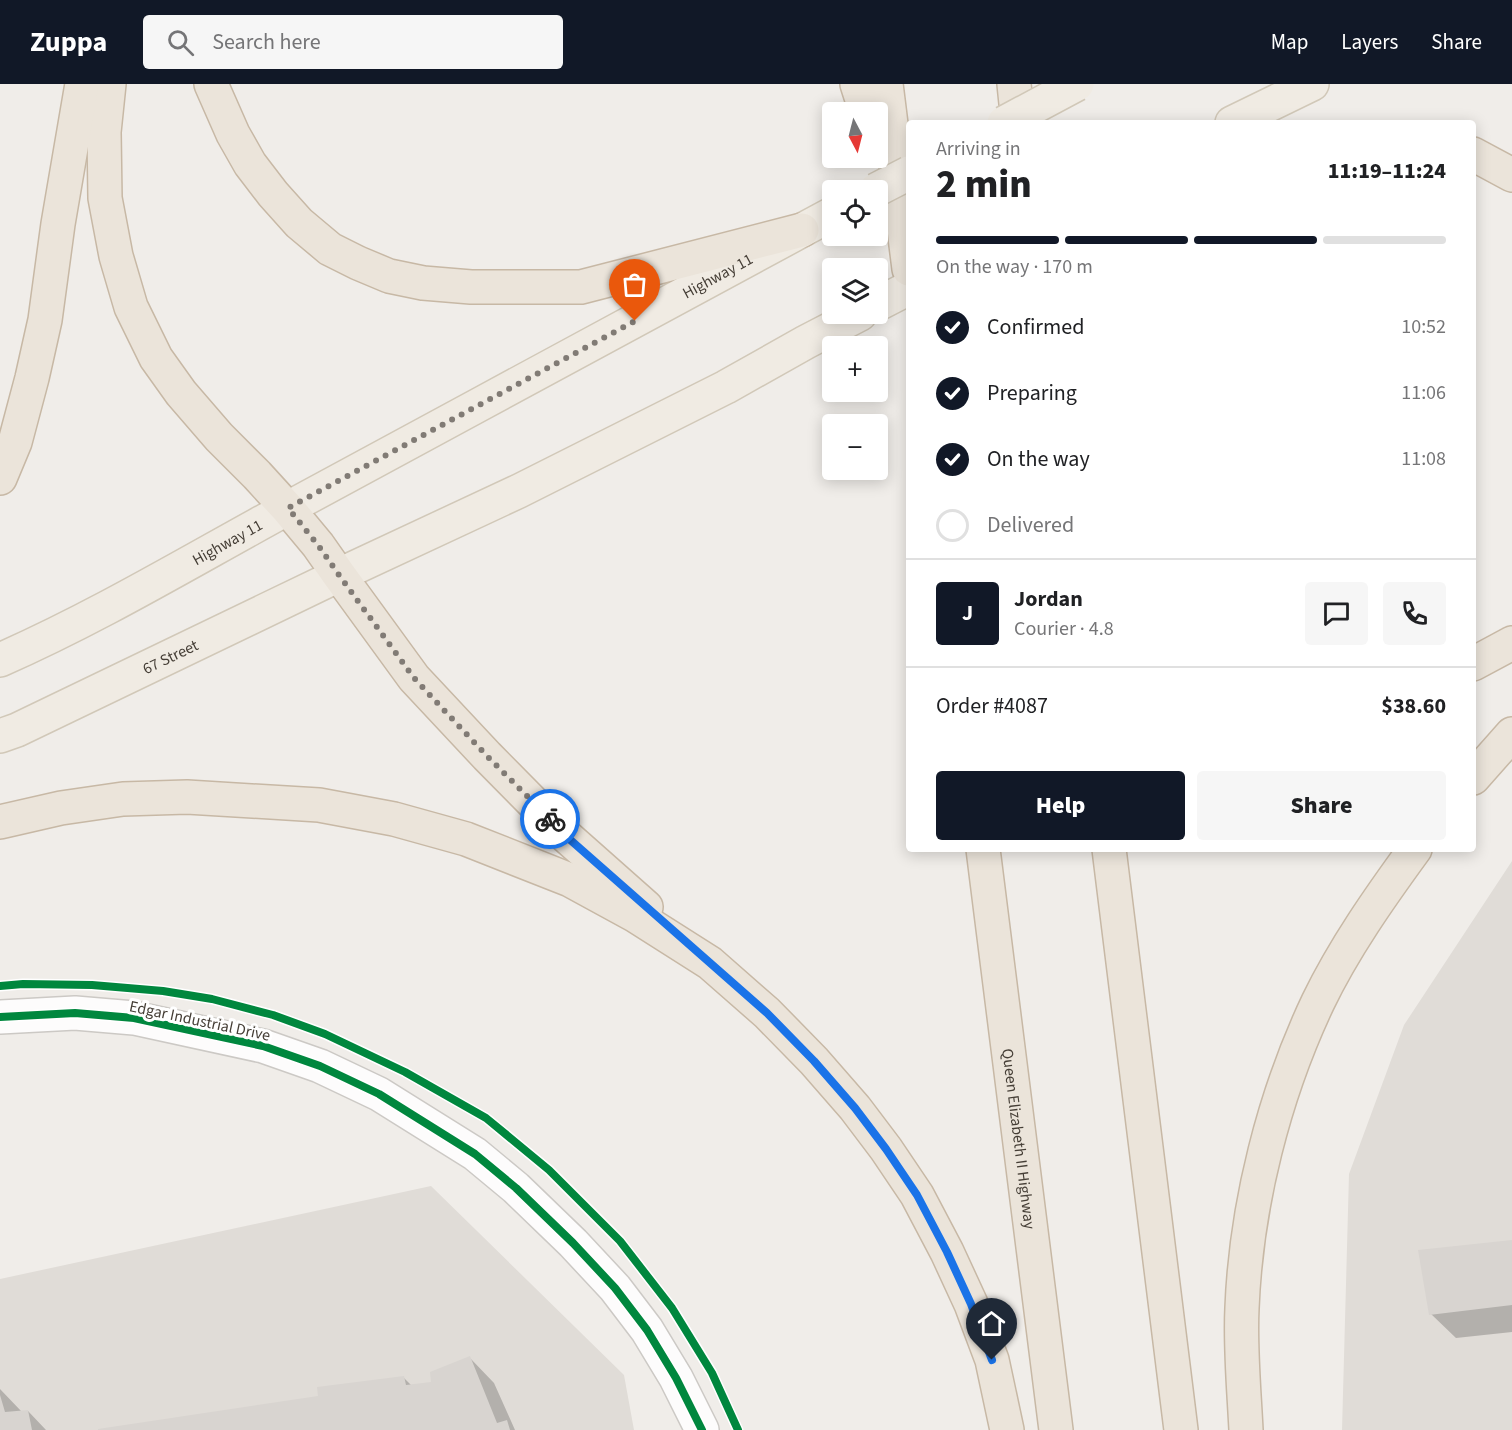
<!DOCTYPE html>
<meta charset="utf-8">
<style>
:root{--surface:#fff;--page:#f6f6f6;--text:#202124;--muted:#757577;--line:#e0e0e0;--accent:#111827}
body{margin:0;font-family:"Source Sans 3",sans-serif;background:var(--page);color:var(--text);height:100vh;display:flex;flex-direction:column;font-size:22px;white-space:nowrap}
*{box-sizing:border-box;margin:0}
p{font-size:20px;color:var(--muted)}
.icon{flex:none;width:33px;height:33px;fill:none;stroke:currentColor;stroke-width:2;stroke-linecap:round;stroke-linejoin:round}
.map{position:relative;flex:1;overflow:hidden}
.panel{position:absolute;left:906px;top:36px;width:570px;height:732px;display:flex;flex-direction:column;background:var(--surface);border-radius:6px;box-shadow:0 3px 15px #0003}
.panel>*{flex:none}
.needle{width:39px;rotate:173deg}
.controls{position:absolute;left:822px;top:18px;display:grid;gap:12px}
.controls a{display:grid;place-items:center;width:66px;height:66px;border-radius:6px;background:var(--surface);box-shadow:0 3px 15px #0003;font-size:30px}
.pin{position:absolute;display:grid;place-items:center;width:51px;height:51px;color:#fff;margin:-62px -26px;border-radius:50% 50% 50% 0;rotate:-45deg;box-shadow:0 0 6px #0007}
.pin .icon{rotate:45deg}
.courier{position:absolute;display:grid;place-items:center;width:60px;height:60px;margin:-30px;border:4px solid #1a73e8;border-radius:50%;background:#fff;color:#222;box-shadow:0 2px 8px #0007}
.head em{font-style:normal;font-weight:800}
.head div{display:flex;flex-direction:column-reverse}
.head{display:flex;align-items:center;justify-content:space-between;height:102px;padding:0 30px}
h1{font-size:39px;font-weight:800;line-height:45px}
.bar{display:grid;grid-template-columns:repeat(4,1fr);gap:9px 6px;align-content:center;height:72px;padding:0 30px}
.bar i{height:8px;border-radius:4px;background:var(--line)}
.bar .on{background:var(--accent)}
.bar p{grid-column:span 4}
.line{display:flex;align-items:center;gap:15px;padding:0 30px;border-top:2px solid var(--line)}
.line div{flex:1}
.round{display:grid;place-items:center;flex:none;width:63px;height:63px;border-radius:6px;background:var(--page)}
ol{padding:0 30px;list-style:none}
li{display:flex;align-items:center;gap:18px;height:66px}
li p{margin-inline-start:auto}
li .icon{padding:6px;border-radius:50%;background:var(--accent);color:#fff;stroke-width:4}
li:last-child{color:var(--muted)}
li i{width:33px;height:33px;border:3px solid var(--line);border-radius:50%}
.primary-button{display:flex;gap:12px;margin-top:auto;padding:12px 30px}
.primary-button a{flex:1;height:69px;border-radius:6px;background:var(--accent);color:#fff;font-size:24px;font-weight:800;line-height:69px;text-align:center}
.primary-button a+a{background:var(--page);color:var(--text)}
header{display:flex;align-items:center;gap:36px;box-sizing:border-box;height:84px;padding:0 30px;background:var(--accent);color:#fff}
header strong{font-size:28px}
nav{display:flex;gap:33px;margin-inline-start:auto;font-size:21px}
.search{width:420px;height:54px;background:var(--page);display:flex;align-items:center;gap:15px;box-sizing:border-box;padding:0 21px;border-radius:6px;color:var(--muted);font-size:22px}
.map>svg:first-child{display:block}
.industrial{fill:#e0dcd7}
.shadow{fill:#0003}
.building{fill:#d8d4d0}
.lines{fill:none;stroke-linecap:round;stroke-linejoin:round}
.minor-casing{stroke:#ccc9c5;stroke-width:36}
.major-casing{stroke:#d1c8b8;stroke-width:36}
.highway-casing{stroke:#c7b8a5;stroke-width:36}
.minor{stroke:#fdfcfc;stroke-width:33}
.major{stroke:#f0ebe3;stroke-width:33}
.highway{stroke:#ebe4da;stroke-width:33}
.major-bridge-casing{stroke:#d1c8b8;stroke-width:36;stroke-linecap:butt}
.major-bridge{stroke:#f0ebe3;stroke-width:33}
.cycleway-casing{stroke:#fff;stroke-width:11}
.cycleway{stroke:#00873e;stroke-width:8}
.done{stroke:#817b75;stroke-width:6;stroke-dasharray:0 10.8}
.route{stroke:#1a73e8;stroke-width:8}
.labels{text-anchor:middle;stroke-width:6;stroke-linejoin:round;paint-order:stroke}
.street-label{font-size:16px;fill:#453e36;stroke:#fff}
</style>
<header>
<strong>Zuppa</strong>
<div class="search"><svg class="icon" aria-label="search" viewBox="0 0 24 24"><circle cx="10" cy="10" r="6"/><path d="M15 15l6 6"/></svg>Search here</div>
<nav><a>Map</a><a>Layers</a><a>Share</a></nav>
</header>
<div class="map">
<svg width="1512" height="1346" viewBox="0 0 1512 1346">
<rect width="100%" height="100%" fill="#f0ede9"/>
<path class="industrial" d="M1512 777V1346H1342L1349 1090 1404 941Z
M431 1102 624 1291 634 1346H0V1195Z"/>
<path class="shadow" d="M1512 1157V1248L1456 1254 1431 1230Z
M470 1274 494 1299 515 1346H100L320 1314 404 1294 412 1302 433 1299Z
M0 1305 22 1328 28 1327 46 1346H0Z"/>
<path class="building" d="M1512 1156V1221L1429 1231 1418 1166Z
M470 1272 497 1339 507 1336 510 1346H98V1345L318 1312 317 1303 404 1292 406 1301 431 1298 430 1288Z
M0 1311 5 1328 28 1326 32 1346H0Z"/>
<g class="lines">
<defs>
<path id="minor" d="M0 933 75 929 134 934 263 962 320 982 379 1010 475 1070 516 1104 573 1159 615 1204 647 1246 676 1294 702 1346"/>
<g id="major">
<path d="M1232 39 1312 0"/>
<path d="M878 220 909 204"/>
<path id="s1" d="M0 576C100 532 194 475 290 423 471 326 651 226 832 130"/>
<path id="s2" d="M0 652 17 646 339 491 519 407 726 303 806 258 860 230"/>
</g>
<g id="highway">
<path d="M109 0 104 48 105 114 116 172 131 223 156 274 181 309 219 353 257 391 288 425 318 461 339 491 414 594 487 672 567 753 646 823"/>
<path d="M211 0 233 50 250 80 273 110 299 139 330 165 358 179 389 192 423 199 471 203H581L802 146"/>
<path d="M857 0 866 28"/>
<path d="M886 0 909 185"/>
<path d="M1014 0 1018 39"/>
<path d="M1473 70 1512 91"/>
<path d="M0 394 15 358 32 294 45 236 58 140 82 0"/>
<path d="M1473 580 1512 559"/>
<path d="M1473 694 1512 650"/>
<path d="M0 738 61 724 123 715 187 713 319 721 394 735 466 755 570 796 636 832 710 879 767 929 814 977 855 1024 886 1065 917 1111 947 1168 971 1220 992 1276 1007 1346"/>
<path id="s3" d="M983 765 1056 1346"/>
<path d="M1109 765 1181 1346"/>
<path d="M1246 1346C1244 1305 1240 1264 1242 1224 1246 1121 1274 1011 1318 918 1344 864 1380 813 1415 765"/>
</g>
</defs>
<use href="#minor" class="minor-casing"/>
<use href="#major" class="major-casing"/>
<use href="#highway" class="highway-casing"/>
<use href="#minor" class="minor"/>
<use href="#major" class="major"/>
<use href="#highway" class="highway"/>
<defs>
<path id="major-bridge" d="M1004 39 1077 0
M876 106 909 89"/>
</defs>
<use href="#major-bridge" class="major-bridge-casing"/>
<use href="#major-bridge" class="major-bridge"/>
<defs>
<path id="cycleway" d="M0 902 23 900 92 901 163 907 212 915 273 931 325 950 405 988 486 1034 549 1086 620 1157 672 1224 712 1289 738 1346
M0 933 75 929 134 934 263 962 320 982 379 1010 475 1070 516 1104 573 1159 615 1204 647 1246 676 1294 702 1346"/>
</defs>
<use href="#cycleway" class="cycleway-casing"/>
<use href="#cycleway" class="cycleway"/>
</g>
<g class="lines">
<path class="done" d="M550 735 487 672 414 594 339 491 318 461 288 424 635 237"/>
<path class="route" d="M550 735 567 753 767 929 814 977 855 1024 886 1065 917 1111 947 1168 971 1220 992 1276"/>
</g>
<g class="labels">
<g class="street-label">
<text dy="6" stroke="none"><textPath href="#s1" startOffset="814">Highway 11</textPath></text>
<text dy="6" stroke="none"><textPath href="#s1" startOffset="256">Highway 11</textPath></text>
<text dy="6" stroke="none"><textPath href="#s2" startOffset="188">67 Street</textPath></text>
<text transform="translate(200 936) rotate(12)" y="6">Edgar Industrial Drive</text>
<text dy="6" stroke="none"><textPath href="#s3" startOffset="292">Queen Elizabeth II Highway</textPath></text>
</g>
</g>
</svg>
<div class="controls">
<a><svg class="needle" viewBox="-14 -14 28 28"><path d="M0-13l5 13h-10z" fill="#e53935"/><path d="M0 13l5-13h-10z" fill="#757577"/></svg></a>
<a><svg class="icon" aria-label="locate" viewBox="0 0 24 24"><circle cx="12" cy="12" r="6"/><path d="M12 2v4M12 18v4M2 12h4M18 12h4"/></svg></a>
<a><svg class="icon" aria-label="layers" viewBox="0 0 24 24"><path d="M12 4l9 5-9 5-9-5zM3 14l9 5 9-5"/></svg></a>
<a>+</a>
<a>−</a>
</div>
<div class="pin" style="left:635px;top:237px;background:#ea580c"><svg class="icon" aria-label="bag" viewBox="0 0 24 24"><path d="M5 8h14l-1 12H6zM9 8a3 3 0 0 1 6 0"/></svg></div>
<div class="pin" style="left:992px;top:1276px;background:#1f2937"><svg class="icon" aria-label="home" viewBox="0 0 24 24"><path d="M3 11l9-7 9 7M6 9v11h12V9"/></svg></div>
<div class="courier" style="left:550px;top:735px"><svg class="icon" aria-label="bike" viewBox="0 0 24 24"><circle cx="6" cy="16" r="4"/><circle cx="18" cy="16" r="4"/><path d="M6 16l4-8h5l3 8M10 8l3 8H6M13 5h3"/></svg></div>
<section class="panel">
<div class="head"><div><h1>2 min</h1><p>Arriving in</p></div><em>11:19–11:24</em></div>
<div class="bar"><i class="on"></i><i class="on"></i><i class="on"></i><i></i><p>On the way · 170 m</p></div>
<ol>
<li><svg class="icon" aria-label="check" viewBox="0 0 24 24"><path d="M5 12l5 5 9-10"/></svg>Confirmed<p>10:52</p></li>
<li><svg class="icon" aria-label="check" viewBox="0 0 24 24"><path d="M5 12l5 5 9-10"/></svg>Preparing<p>11:06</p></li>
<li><svg class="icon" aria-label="check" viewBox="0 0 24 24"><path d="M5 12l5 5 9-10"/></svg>On the way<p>11:08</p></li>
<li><i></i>Delivered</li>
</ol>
<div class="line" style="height:108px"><b class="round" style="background:var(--accent);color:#fff">J</b><div><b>Jordan</b><p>Courier · 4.8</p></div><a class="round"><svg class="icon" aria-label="chat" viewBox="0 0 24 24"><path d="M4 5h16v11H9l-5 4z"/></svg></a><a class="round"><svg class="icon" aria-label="phone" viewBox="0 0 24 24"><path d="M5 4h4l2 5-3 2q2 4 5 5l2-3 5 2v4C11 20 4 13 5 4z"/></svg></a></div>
<div class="line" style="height:78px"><div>Order #4087</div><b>$38.60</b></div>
<div class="primary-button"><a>Help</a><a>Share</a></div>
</section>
</div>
